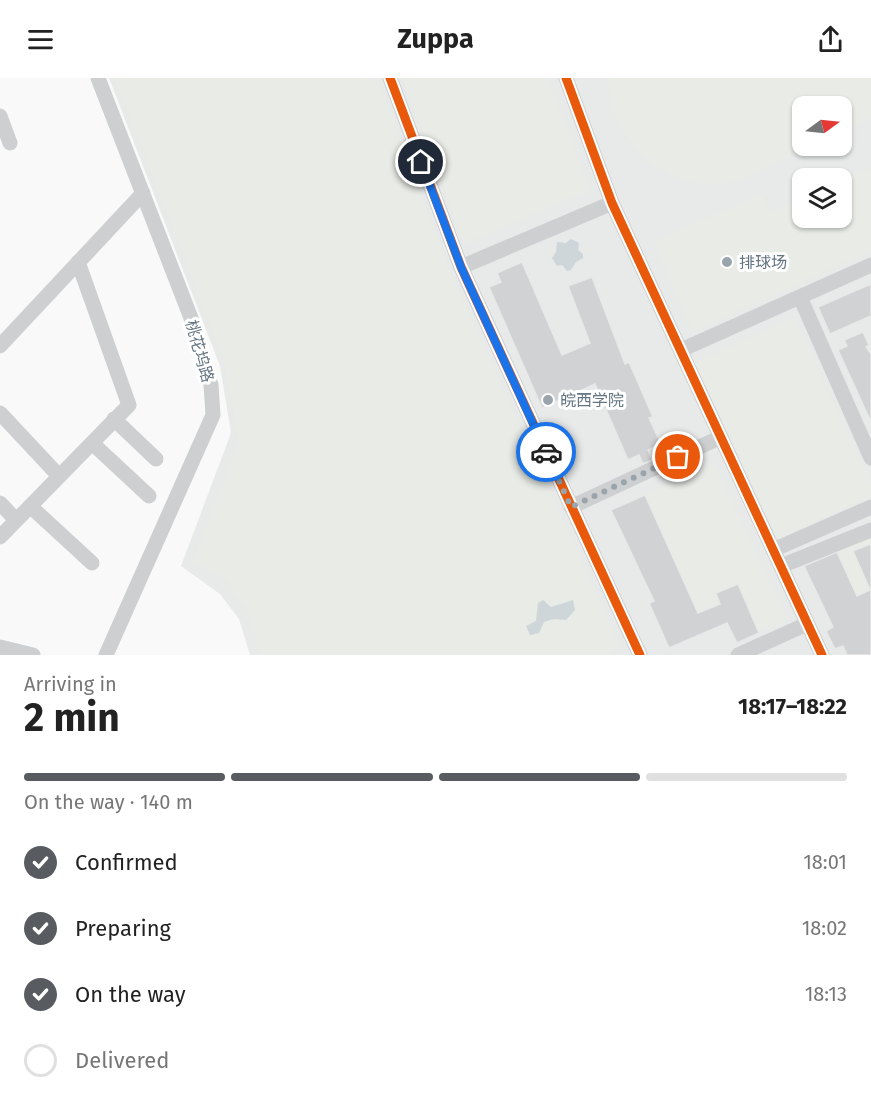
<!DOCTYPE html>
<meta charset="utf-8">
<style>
:root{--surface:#fff;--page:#f6f6f6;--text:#222;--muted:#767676;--line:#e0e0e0;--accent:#585c60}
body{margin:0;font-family:"Fira Sans","Noto Sans SC",sans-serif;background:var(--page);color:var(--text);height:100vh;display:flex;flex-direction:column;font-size:22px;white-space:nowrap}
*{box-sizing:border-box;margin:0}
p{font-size:20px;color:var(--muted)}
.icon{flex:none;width:33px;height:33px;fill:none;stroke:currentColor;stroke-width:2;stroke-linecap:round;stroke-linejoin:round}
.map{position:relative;height:577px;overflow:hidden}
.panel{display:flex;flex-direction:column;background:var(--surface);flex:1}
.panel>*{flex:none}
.needle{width:39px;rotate:75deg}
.tools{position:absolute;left:792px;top:18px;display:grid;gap:12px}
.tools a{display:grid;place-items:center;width:60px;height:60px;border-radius:12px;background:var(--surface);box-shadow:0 2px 4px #0004;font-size:30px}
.pin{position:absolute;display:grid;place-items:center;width:51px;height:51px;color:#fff;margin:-26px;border:3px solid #fff;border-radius:50%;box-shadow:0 2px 6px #0007}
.courier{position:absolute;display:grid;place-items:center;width:60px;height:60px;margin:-30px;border:4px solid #1a73e8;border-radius:50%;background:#fff;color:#222;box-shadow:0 2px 8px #0007}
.headline em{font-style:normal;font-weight:700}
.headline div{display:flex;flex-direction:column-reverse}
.headline{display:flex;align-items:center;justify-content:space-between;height:102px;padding:0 24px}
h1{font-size:39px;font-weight:700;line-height:45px}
.bar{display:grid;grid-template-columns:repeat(4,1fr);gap:9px 6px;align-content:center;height:72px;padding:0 24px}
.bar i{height:8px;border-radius:4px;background:var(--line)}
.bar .active{background:var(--accent)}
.bar p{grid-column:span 4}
ol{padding:0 24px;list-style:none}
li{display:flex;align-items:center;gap:18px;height:66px}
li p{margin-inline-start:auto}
li .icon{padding:6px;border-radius:50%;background:var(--accent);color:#fff;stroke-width:4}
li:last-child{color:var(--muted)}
li i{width:33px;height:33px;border:3px solid var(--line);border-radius:50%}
header{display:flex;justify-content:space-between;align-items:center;height:78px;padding:0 24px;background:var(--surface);font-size:27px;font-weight:700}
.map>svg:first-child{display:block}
.built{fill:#e8e9e9;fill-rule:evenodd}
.green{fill:#e8ebe6}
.water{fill:#ced6d9}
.building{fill:#d0d2d3;stroke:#e8e8e8;stroke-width:1.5}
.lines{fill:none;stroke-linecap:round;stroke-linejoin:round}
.minor{stroke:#cecfd0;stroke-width:15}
.cycleway-casing{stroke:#fff;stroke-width:13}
.cycleway{stroke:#e8590c;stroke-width:9}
.done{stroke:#99a4ac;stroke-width:6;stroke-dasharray:0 10.8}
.route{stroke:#1a73e8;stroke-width:8}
.poi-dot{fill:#99a4ac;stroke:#fff;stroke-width:2}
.labels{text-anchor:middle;stroke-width:6;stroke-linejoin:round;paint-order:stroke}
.poi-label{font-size:16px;fill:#657683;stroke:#fff;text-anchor:start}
.street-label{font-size:16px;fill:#657683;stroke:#fff}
</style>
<header><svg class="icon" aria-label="menu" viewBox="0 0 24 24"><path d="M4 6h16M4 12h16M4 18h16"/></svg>Zuppa<svg class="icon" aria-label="share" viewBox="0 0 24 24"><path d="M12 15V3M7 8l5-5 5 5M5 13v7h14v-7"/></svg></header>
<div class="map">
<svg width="871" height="577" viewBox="0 0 871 577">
<rect width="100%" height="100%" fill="#f9f9f9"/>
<path class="built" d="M109 0H871V577H250L239 541 220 516 181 488 231 355 220 288ZM802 28H842V68H802ZM802 100H842V140H802Z"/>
<path class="green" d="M115 0H377L453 200 619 566 609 577H259L250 537 223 499 192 485 239 365 224 284Z
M402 0H548L590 112 464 166Z
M608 0H871V40L842 54V28H802V68H811C790 77 747 102 727 105 667 116 608 60 608 0Z
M871 89V173L693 254 654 163 762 116 770 134 802 119V140H842V102Z
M794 240 871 405V418L778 461 695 284Z
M714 386 788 542 759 555 738 506 716 515 720 526 698 535 645 417Z
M871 458V530L856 520 837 474Z"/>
<path class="water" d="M571 161 579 165 578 172 583 176V180L576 184 571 192 567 193 562 187 557 188 552 180 556 174 557 164 566 165Z
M543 522 551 529 573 522 575 532 566 542 554 541 544 544 539 555 530 557 526 548 536 543 538 525Z"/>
<path class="building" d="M522 184 562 277 590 265 568 208 592 199 625 286 629 284 653 339 649 340 661 366 648 372 652 382 643 386 639 377 628 382 595 306 542 330 489 209 501 204 497 195Z
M871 206V238L830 256 818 229Z
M863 254 869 267 866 269 871 276V344L838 272 847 268 844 262Z
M645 417 698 535 720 526 716 515 738 506 759 555 737 565 727 545 669 570 649 525 654 523 611 432Z
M871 466V577H847L843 568 835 571 826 553 833 549 804 488 837 474 857 518 870 512 853 473Z"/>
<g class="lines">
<path class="minor" d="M98 0 191 240 211 307 213 337 106 577
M390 0 461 189 640 577
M566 0 612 125 822 577
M0 38 10 65
M461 189 612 125
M800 219 871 380
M0 268 143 115
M681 272 871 187
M0 335 59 398
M114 341 156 381
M92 365 149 418
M0 425 16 442
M30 428 92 485
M571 429 721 359
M0 459 129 327 78 184
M773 472 871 429
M781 488 871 452
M0 569 33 577
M738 577 807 546"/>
<defs>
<path id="cycleway" d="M390 0 461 189 640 577
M566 0 612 125 822 577"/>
</defs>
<use href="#cycleway" class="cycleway-casing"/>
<use href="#cycleway" class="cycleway"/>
</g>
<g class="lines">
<path class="done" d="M546 374 571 429 678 379"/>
<path class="route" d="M421 84 461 189 546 374"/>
</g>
<g class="poi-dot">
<circle cx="727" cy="184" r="6"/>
<circle cx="548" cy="322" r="6"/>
</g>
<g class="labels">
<g class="poi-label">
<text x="739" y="190">排球场</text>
<text x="560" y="328">皖西学院</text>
</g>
<g class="street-label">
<text transform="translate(200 273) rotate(74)" y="6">桃花坞路</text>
</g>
</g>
</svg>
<div class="tools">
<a><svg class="needle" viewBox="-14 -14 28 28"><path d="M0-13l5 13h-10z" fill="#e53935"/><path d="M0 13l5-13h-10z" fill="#767676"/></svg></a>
<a><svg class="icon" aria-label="layers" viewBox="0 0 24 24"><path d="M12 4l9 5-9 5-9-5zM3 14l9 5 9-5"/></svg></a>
</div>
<div class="pin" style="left:678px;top:379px;background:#ea580c"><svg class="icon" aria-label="bag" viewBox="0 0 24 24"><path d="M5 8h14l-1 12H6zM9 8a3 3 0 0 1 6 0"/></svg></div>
<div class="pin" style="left:421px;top:84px;background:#1f2937"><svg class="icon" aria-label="home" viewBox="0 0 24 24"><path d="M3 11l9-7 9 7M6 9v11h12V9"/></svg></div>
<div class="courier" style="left:546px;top:374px"><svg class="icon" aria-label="car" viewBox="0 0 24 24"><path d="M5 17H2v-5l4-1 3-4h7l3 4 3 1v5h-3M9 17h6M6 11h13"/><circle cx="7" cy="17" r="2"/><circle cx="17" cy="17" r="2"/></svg></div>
</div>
<section class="panel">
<div class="headline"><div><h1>2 min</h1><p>Arriving in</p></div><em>18:17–18:22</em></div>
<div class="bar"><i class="active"></i><i class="active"></i><i class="active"></i><i></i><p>On the way · 140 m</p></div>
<ol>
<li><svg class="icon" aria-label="check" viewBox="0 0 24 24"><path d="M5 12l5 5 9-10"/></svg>Confirmed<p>18:01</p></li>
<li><svg class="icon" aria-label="check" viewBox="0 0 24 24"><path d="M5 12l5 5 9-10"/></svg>Preparing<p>18:02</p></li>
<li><svg class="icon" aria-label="check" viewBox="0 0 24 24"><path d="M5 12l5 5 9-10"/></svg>On the way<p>18:13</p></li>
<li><i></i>Delivered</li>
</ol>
</section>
